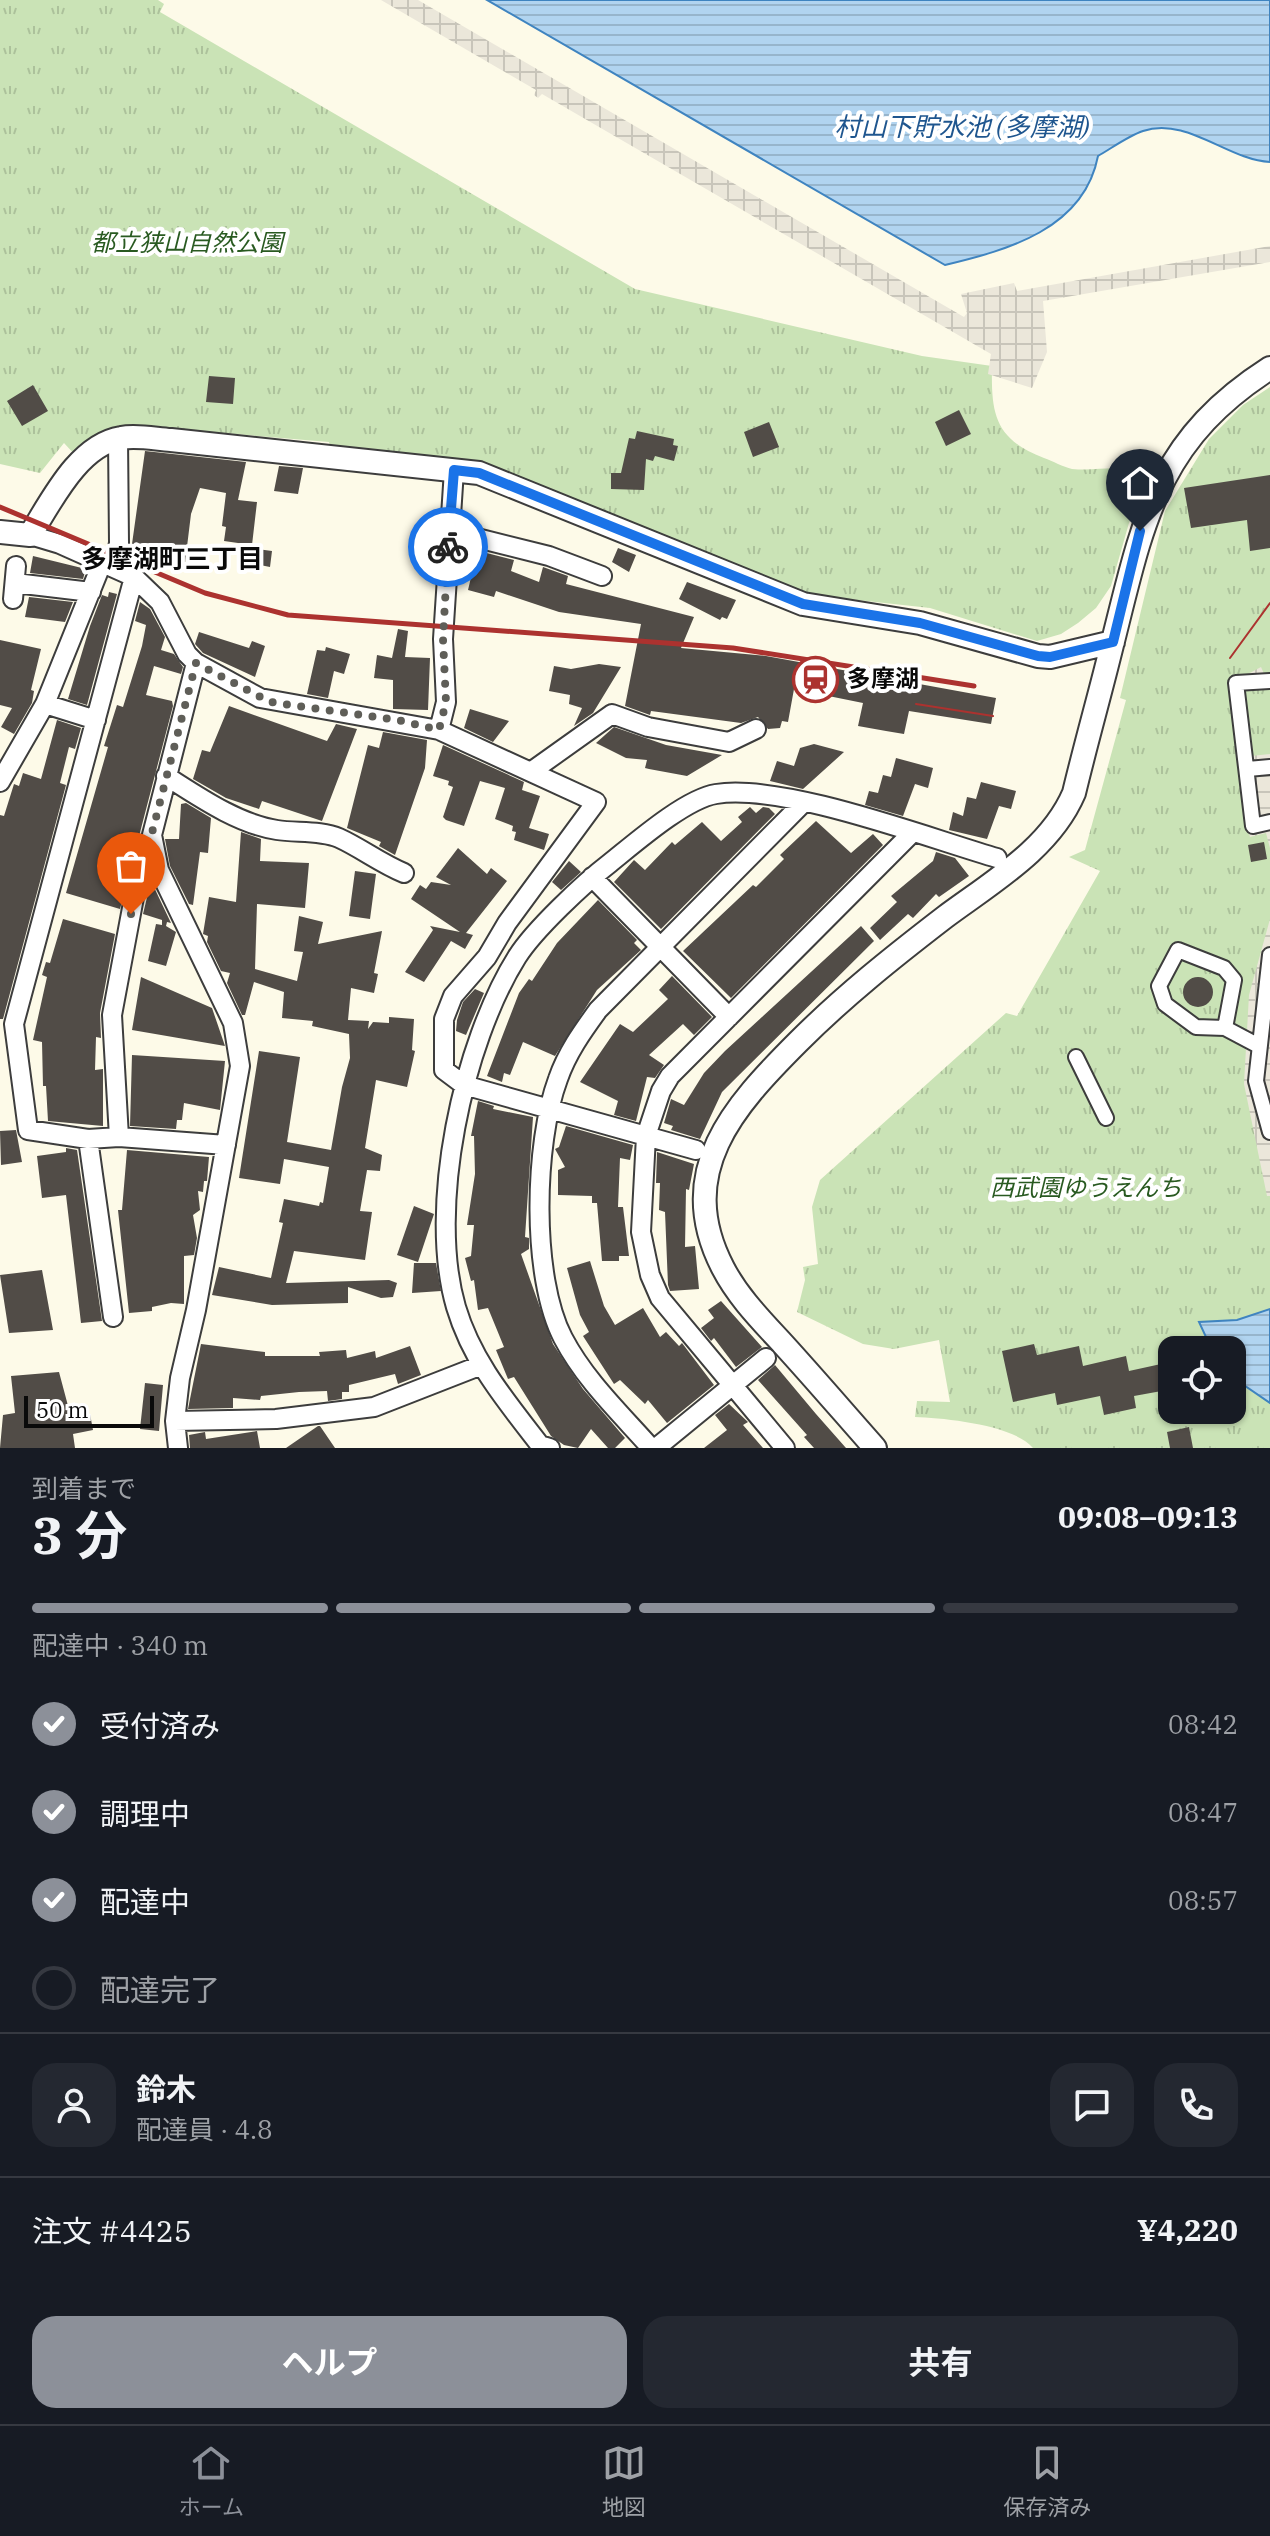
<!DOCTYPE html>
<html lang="ja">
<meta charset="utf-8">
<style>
:root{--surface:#171b24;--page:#242831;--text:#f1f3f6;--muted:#9ea1a6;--line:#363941;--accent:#8c9099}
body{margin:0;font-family:"IBM Plex Serif","Noto Sans JP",serif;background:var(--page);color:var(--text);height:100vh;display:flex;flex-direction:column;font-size:30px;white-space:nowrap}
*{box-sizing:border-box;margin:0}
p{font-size:26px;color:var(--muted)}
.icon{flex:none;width:44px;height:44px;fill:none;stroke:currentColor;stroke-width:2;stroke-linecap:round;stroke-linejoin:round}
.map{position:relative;height:1448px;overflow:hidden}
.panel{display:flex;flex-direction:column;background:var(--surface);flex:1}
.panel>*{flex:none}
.fabs{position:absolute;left:1158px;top:1336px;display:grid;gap:16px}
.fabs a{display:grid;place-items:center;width:88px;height:88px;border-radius:16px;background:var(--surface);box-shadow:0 2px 6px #0004;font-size:40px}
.scale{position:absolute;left:24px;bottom:20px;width:130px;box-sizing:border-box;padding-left:8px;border:4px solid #0a0a0a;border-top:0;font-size:22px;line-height:28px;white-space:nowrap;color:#0a0a0a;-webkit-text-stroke:6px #fff;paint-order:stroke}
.pin{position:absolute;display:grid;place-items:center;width:68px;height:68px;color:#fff;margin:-82px -34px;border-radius:50% 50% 50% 0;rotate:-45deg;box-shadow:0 0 8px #0007}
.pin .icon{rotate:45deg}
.courier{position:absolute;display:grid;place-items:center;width:80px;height:80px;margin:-40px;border:6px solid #1a73e8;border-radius:50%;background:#fff;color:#222;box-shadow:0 2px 10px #0007}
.headline em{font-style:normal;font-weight:700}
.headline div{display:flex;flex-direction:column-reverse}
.headline{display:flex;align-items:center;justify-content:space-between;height:136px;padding:0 32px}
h1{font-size:52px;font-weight:700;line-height:60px}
.bar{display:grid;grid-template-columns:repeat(4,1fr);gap:12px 8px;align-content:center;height:96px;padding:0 32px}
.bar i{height:10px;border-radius:6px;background:var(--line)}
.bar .on{background:var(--accent)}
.bar p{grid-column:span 4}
.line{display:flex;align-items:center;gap:20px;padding:0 32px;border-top:2px solid var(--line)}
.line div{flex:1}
.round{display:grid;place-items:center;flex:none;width:84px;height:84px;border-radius:24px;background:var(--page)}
ol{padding:0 32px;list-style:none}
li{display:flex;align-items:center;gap:24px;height:88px}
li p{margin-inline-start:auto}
li .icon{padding:8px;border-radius:50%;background:var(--accent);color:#fff;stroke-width:4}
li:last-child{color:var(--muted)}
li i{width:44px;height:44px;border:4px solid var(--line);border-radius:50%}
.button{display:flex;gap:16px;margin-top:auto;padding:16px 32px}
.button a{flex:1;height:92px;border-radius:24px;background:var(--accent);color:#fff;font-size:32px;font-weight:700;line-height:92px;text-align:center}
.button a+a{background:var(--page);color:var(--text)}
.dock{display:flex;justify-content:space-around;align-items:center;height:112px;border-top:2px solid var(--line);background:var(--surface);font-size:22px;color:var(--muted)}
.dock a{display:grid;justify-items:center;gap:4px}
.dock .on{color:var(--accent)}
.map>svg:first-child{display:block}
.park{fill:url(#park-tufts);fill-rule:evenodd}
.plaza{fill:url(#plaza-grid)}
.water{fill:url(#water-rules);stroke:#3f84c0;stroke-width:2}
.building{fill:#514c47}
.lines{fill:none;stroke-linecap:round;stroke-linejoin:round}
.pedestrian-casing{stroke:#3d3d3d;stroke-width:18}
.minor-casing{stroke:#3d3d3d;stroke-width:22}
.tertiary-casing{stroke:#3d3d3d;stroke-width:26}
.pedestrian{stroke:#fff;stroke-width:14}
.minor{stroke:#fff;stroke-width:18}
.tertiary{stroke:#fff;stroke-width:22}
.tram{stroke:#ac322f;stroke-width:2}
.rail{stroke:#ac322f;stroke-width:5}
.done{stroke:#5f5e58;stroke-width:8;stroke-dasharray:0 14.4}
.route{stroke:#1a73e8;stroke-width:10}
.labels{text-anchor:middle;stroke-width:8;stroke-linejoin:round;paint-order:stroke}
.park-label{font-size:24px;font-style:italic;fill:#295a21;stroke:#fff}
.poi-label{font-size:24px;font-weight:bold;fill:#0a0a0a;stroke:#fff;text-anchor:start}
.water-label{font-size:26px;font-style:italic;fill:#1f568f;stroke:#fff}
.neighbourhood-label{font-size:26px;font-weight:bold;fill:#0a0a0a;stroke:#fff}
</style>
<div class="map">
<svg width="1270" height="1448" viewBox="0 0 1270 1448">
<defs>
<pattern id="park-tufts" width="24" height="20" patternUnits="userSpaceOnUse" patternTransform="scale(2)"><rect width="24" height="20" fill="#cae3b6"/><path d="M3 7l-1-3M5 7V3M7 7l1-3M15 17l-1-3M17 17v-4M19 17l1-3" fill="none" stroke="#acc19b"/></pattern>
<pattern id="plaza-grid" width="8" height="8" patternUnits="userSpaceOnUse" patternTransform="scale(2)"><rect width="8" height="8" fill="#ebe7da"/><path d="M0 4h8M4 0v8" fill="none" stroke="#c8c5ba"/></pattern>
<pattern id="water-rules" width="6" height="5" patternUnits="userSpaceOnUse" patternTransform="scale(2)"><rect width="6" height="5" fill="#b1d4f0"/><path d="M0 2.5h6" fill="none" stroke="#97b5cc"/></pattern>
</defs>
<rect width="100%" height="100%" fill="#fdfae8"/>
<path class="park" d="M0 0H158L164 4 160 12 635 289 922 356 992 366C991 415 995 439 1044 458 1053 461 1063 467 1072 469 1103 472 1122 461 1150 479L1129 523 1111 586 1096 608 1078 623 1061 634 1037 641 930 608 794 593 482 461 330 446 329 442 139 426 76 456 64 443 40 473 0 464Z
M1270 387V1448H1033C1014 1425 945 1418 915 1417L917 1401 950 1402 939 1340 894 1349 863 1344 797 1312 805 1280 803 1267 818 1264 812 1207 820 1180 1006 1013 1017 1016 1100 871 1069 857 1085 850 1126 700 1120 698 1165 511 1209 439 1243 405ZM1172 1350H1232V1410H1172Z"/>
<path class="plaza" d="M381 0H418L964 317 967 313 961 294 1014 283 1017 291 1270 246V262L1043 301 1047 352 1032 388 988 374 991 354 542 94 538 98 534 95 536 90Z
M1261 667 1270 687 1242 691 1251 756 1270 754V848L1266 833 1250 837 1247 826 1232 677 1246 675Z
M1270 919V1196H1267L1244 1084 1249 995Z"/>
<path class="water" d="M487 0H1270V162C1228 160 1186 116 1143 131 1128 136 1112 148 1098 156 1084 229 1008 250 945 265Z
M1270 1309V1403L1232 1377V1350H1212L1199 1322 1237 1320Z"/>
<path class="building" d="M209 376 235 378 233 404 206 402Z
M33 385 48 411 22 426 7 401Z
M959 410 971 434 946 446 935 422Z
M769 422 779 447 753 457 744 432Z
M637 431 674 439 673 445 678 446 674 461 655 456 653 461 646 459 644 490 611 489V473H621L629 438 635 439Z
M145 451 246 462 238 500 257 502 252 545 224 541 226 527 222 526 226 493 200 488 191 514 185 563 160 558 162 550 132 544Z
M279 466 303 468 298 494 274 491Z
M1270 475V548L1250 551 1247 520 1191 528 1184 488Z
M463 547 514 560 511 571 539 582 543 567 568 576 566 584 694 617 681 648 766 656 996 698 991 724 909 711 904 734 886 731 858 726 863 703 794 689 788 722 782 721 780 728 768 729 758 717 741 723 651 711 650 715 625 706 641 624 559 612 496 591 494 597 468 590 473 569 460 564Z
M618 548 636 555 629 572 612 562Z
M257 549 272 551 270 567 255 564Z
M33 556 86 569 83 579 30 573Z
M687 582 736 600 727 619 722 617 720 620 679 599Z
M109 592 117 594 87 705 68 699 90 626 102 595 108 597Z
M29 597 73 602 65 622 42 619 25 617Z
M140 602 150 609 165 637 161 650 174 654 183 667 181 674 154 666 146 695 172 701 173 706 120 909 66 893 108 747 104 746 117 705 123 707 142 646 146 625 135 621Z
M398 629 408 631 405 657 430 658 428 710 393 709V680L374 678 377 655 392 658Z
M199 632 249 648 252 641 265 646 255 677 203 653 195 644Z
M0 640 41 649 31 690 34 691 32 703 14 734 1 727 12 708 0 705Z
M326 647 350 654 344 674 334 671 328 698 307 694 317 650 325 651Z
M599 664 621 667 593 713 574 726 582 708 569 704 570 695 549 691 554 666 571 669Z
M229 706 327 741 336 724 357 729 322 821 262 801 259 809 226 798 193 779 202 750 210 752Z
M470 709 509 721 493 742 464 728Z
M57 720 81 728 75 749 69 747 60 783 66 785 3 1019H0V815L4 816 14 784 19 786 23 773 41 779Z
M614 727 666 745 722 755 687 776 649 769 645 768 647 760 626 758 596 743Z
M383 732 427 740 425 768 395 855 379 846 381 842 347 828 368 745 379 748Z
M814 744 844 752 803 789 770 781 777 761 794 766 800 748Z
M443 745 524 782 522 790 540 796 529 828 549 834 544 850 514 840 516 832 512 831 513 826 495 819 505 788 480 781 464 826 446 820 443 817 453 787 448 785 449 781 433 776Z
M896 758 933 768 928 788 915 784 903 816 865 805 869 791 878 793 883 775 891 777Z
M981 782 1016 791 1011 809 999 806 987 839 949 830 953 812 963 816 967 797 976 799Z
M186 803 211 818 208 853 200 852 193 905 189 904 170 866 165 839H179L181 804Z
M750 807 756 813 763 807 769 808 775 814 661 929 614 882 634 860 645 870 672 842 675 845 702 822 721 841 742 822 738 817Z
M816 821 851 853 873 834 883 845 731 998 683 951 753 885 756 887 784 859 780 855Z
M241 832 261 839 260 861 309 863 305 908 257 904 255 969 297 981 303 952 294 951 299 916 323 922 318 944 382 931 374 973 378 974 374 993 351 988 348 1020 369 1021 368 1029 373 1022 389 1023V1017L414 1019 412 1050 415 1051 407 1087 376 1080 365 1148 382 1155 380 1171 367 1170 360 1211 372 1212 365 1260 294 1251 286 1283 389 1280 397 1283 393 1297 381 1298 348 1287V1303L272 1305 212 1295 219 1267 271 1278 283 1223 279 1222 284 1199 319 1206 320 1202 323 1203 329 1167 284 1159 280 1184 239 1178 259 1051 300 1057 287 1142 331 1150 342 1087 350 1058 349 1034 312 1026 313 1021 282 1018 284 992 254 982 245 1015H242L227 983 230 973 221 971 207 942 208 936 203 934 209 897 236 902Z
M1264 842 1267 859 1251 862 1248 845Z
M458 848 487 874 491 868 507 881 466 933 473 935 465 949 451 941 424 982 405 972 433 930 430 926 460 932 411 899 420 885 426 889 431 882 451 885 436 877Z
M936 852 955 858 969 876 939 897 936 894 913 918 908 914 880 940 870 928 897 902 891 896 933 861Z
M569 861 581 872 561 890 552 882Z
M355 871 376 874 370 919 349 916Z
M151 881 171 923 167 922 166 926 176 932 166 966 148 961 156 924 162 925V920L143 914Z
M598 900 637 940 634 943 641 950 597 990 555 1056 523 1042 510 1075 504 1073 502 1082 487 1076 519 993 529 979 532 981 557 943Z
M63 919 115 934 100 1013 101 1038 96 1037 95 1070 103 1069V1126L48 1121 46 1086H43L42 1042 33 1040 47 977 42 975 46 962 50 963Z
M861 926 874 941 722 1092 700 1139 671 1130 673 1126 664 1123 671 1099 684 1105 704 1073 725 1051Z
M672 976 712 1017 694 1035 683 1024 649 1055 664 1065 655 1078 647 1077 636 1121 614 1115 618 1101 580 1082 620 1024 633 1032 668 999 659 990Z
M1183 992a15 15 0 1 1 30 0a15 15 0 1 1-30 0Z
M141 977 212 1008 225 1046 132 1030Z
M475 989 484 993 466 1035 456 1031 457 1020 463 1002Z
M132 1055 225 1061 220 1110 184 1103 182 1120H177L176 1129 130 1126Z
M478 1101 494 1106 493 1109 533 1117 525 1237 529 1238V1249L521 1254 553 1344 583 1389 625 1438 615 1448H608L591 1429 578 1448 564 1445 551 1436 514 1377 508 1379 496 1350 504 1347 488 1308 478 1310 474 1280 471 1281 465 1258 471 1256 474 1225H467L475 1174 474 1136H471Z
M566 1126 633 1145 630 1160 620 1158 618 1207H623L629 1256H619V1261H602L597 1203H592V1196L558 1195V1170L565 1167 555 1149 559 1147Z
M16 1130 22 1162 1 1165 0 1131Z
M66 1148 77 1150 102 1321 81 1323 66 1195 42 1198 37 1156 66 1152Z
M127 1150 209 1157 207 1181H204L203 1192 198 1191 200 1210 193 1215 197 1238 194 1255 184 1256V1304L171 1303 152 1307V1311L129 1313 118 1210H122Z
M657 1152 694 1164 689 1190 686 1189 685 1247 695 1246 699 1289 670 1291 668 1285 665 1212 659 1210 660 1183H656Z
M414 1206 434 1214 418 1262 397 1255Z
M590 1261 604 1306 615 1325 643 1308 660 1337 666 1332 679 1346 682 1343 714 1385 667 1423 648 1400 645 1404 620 1380 614 1384 583 1336 589 1332 580 1315 567 1268Z
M414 1263H436L441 1291 412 1293Z
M42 1270 53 1330 9 1333 0 1275Z
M721 1301 762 1347 736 1367 714 1338 711 1341 701 1328 714 1318 708 1310Z
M201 1344 265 1352V1356H320L319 1352 346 1350 347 1358 375 1351 376 1358 410 1346 421 1375 398 1384 395 1374 349 1385V1392H342V1399L328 1401 327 1391 299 1392 261 1396 260 1400 233 1398V1408L188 1409Z
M1034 1344 1037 1355 1079 1346 1083 1366 1126 1356 1129 1371 1161 1364 1167 1390 1134 1396 1136 1408 1104 1415 1100 1396 1057 1405 1055 1393 1013 1402 1002 1351Z
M775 1365 816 1414 846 1448H814L804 1437 807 1435 758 1380Z
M59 1372 71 1417 90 1414 93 1430 73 1434 75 1448H0L3 1415 15 1413 11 1376Z
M145 1383 163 1385 159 1431 140 1429Z
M729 1404 748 1422 743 1425 763 1448H704L727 1430 715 1415Z
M320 1426 335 1448H286L318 1426Z
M1189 1427 1193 1448H1170L1167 1432Z
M257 1431 260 1448H190L189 1435 205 1432 206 1439Z"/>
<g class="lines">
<defs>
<path id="pedestrian" d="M1270 681 1236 683 1253 826 1270 822
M1248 769 1270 767
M1270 955 1256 1081 1270 1132
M1225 1028 1234 980 1224 968 1178 950 1159 986 1165 1004 1196 1027 1225 1028 1259 1046
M1076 1057 1106 1118"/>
<path id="minor" d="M449 531 549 556 602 576
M30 535 60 544 134 577 160 602 187 654 196 663 260 698 439 730 596 802 507 923 487 957 453 996 444 1019V1070L464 1085 696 1150
M114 568 119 543 118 438
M134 577 14 1024 28 1130 88 1139 119 1137 226 1145
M15 583 91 592
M13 599 16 566
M45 704 96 720
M439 730 446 702 443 639 454 470
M532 771 612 714 648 727 729 742 756 729
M166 776C199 797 238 824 277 830 296 833 321 830 339 838 361 848 380 863 404 873
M0 782 45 704 102 563
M592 877 729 1017
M119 1137 112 1015 135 892 151 838
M88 1139 113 1317
M175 1421 276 1419 374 1407 479 1366
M178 1448 175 1421 180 1378 196 1310 240 1066 233 1023 159 870 152 835 196 663
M550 1448 540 1445C506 1401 472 1361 456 1307 427 1208 463 1043 517 957 534 930 584 883 610 863 635 843 685 799 716 794 783 783 928 838 997 858
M651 1448C620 1413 585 1380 563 1338 531 1277 534 1143 558 1079 567 1053 582 1032 598 1010L804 802
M656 1448 766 1358
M785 1448 660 1298 650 1275 641 1232 646 1136 661 1091 670 1076 912 833"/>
<path id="tertiary" d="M0 532 30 535C51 502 78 445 121 438 137 435 155 439 171 440L479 473 803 604 920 623 1038 656 1050 657 1113 642
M875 1448C844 1413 814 1378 783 1344 761 1320 738 1297 723 1268 673 1172 734 1106 798 1042 844 996 893 957 945 917 992 882 1050 849 1074 793 1086 743 1100 694 1112 645 1143 522 1156 441 1270 368"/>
</defs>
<use href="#pedestrian" class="pedestrian-casing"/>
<use href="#minor" class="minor-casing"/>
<use href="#tertiary" class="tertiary-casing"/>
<use href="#pedestrian" class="pedestrian"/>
<use href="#minor" class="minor"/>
<use href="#tertiary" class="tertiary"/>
<path class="tram" d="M1230 658 1270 603
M916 704 993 716"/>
<path class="rail" d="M0 507 205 593 288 615 733 648 974 686"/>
</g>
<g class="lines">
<path class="done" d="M131 914 196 663 270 702 398 720 439 730 446 702 443 639 448 547"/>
<path class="route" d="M448 547 454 470 479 473 803 604 920 623 1038 656 1050 657 1113 642 1140 531"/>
</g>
<defs>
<symbol id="station-ring" viewBox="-11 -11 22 22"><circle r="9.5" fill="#fff" stroke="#ac322f" stroke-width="1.5"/><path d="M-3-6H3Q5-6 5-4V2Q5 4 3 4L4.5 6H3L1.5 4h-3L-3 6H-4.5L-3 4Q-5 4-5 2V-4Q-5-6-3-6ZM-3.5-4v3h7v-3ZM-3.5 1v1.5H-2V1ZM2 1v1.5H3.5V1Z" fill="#ac322f"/></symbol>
</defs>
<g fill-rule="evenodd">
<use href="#station-ring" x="790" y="654" width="51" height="51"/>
</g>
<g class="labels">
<g class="park-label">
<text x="187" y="251">都立狭山自然公園</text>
<text x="1086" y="1196">西武園ゆうえんち</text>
</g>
<g class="poi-label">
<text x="847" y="687">多摩湖</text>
</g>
<g class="water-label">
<text x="962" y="136">村山下貯水池 (多摩湖)</text>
</g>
<g class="neighbourhood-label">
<text x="172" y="568">多摩湖町三丁目</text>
</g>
</g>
</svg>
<div class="fabs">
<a><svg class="icon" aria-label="locate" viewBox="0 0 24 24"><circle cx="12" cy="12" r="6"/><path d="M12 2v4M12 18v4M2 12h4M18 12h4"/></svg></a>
</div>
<div class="scale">50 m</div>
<div class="pin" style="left:131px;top:914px;background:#ea580c"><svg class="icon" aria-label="bag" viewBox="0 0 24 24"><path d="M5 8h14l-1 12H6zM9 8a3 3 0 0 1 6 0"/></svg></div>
<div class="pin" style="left:1140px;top:531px;background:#1f2937"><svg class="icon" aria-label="home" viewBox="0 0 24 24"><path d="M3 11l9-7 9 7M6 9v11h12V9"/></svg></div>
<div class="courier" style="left:448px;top:547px"><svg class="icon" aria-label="bike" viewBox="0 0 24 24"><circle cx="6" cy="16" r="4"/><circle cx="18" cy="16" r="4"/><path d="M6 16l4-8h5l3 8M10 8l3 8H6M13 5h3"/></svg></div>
</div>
<section class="panel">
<div class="headline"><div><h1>3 分</h1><p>到着まで</p></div><em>09:08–09:13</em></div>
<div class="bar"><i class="on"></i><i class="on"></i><i class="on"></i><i></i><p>配達中 · 340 m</p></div>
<ol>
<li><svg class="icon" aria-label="check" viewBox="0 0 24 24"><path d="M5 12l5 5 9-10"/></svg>受付済み<p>08:42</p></li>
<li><svg class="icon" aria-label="check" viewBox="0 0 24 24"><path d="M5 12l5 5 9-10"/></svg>調理中<p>08:47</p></li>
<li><svg class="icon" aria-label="check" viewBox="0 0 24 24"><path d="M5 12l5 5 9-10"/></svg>配達中<p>08:57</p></li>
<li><i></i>配達完了</li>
</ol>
<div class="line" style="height:144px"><a class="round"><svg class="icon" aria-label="person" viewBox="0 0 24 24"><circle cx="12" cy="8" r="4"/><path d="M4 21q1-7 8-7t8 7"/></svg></a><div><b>鈴木</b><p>配達員 · 4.8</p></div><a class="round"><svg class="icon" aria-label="chat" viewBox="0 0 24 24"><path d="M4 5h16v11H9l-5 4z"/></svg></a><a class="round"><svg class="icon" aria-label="phone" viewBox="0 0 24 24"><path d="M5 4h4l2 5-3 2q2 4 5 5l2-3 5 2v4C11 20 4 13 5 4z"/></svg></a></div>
<div class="line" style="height:104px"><div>注文 #4425</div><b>¥4,220</b></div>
<div class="button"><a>ヘルプ</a><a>共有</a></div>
</section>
<nav class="dock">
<a class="on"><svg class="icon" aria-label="home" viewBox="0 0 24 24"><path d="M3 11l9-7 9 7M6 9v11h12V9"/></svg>ホーム</a>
<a><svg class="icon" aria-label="map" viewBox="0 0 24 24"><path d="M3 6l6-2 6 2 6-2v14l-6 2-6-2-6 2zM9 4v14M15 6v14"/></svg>地図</a>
<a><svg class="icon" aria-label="saved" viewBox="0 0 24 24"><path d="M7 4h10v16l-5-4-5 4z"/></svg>保存済み</a>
</nav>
